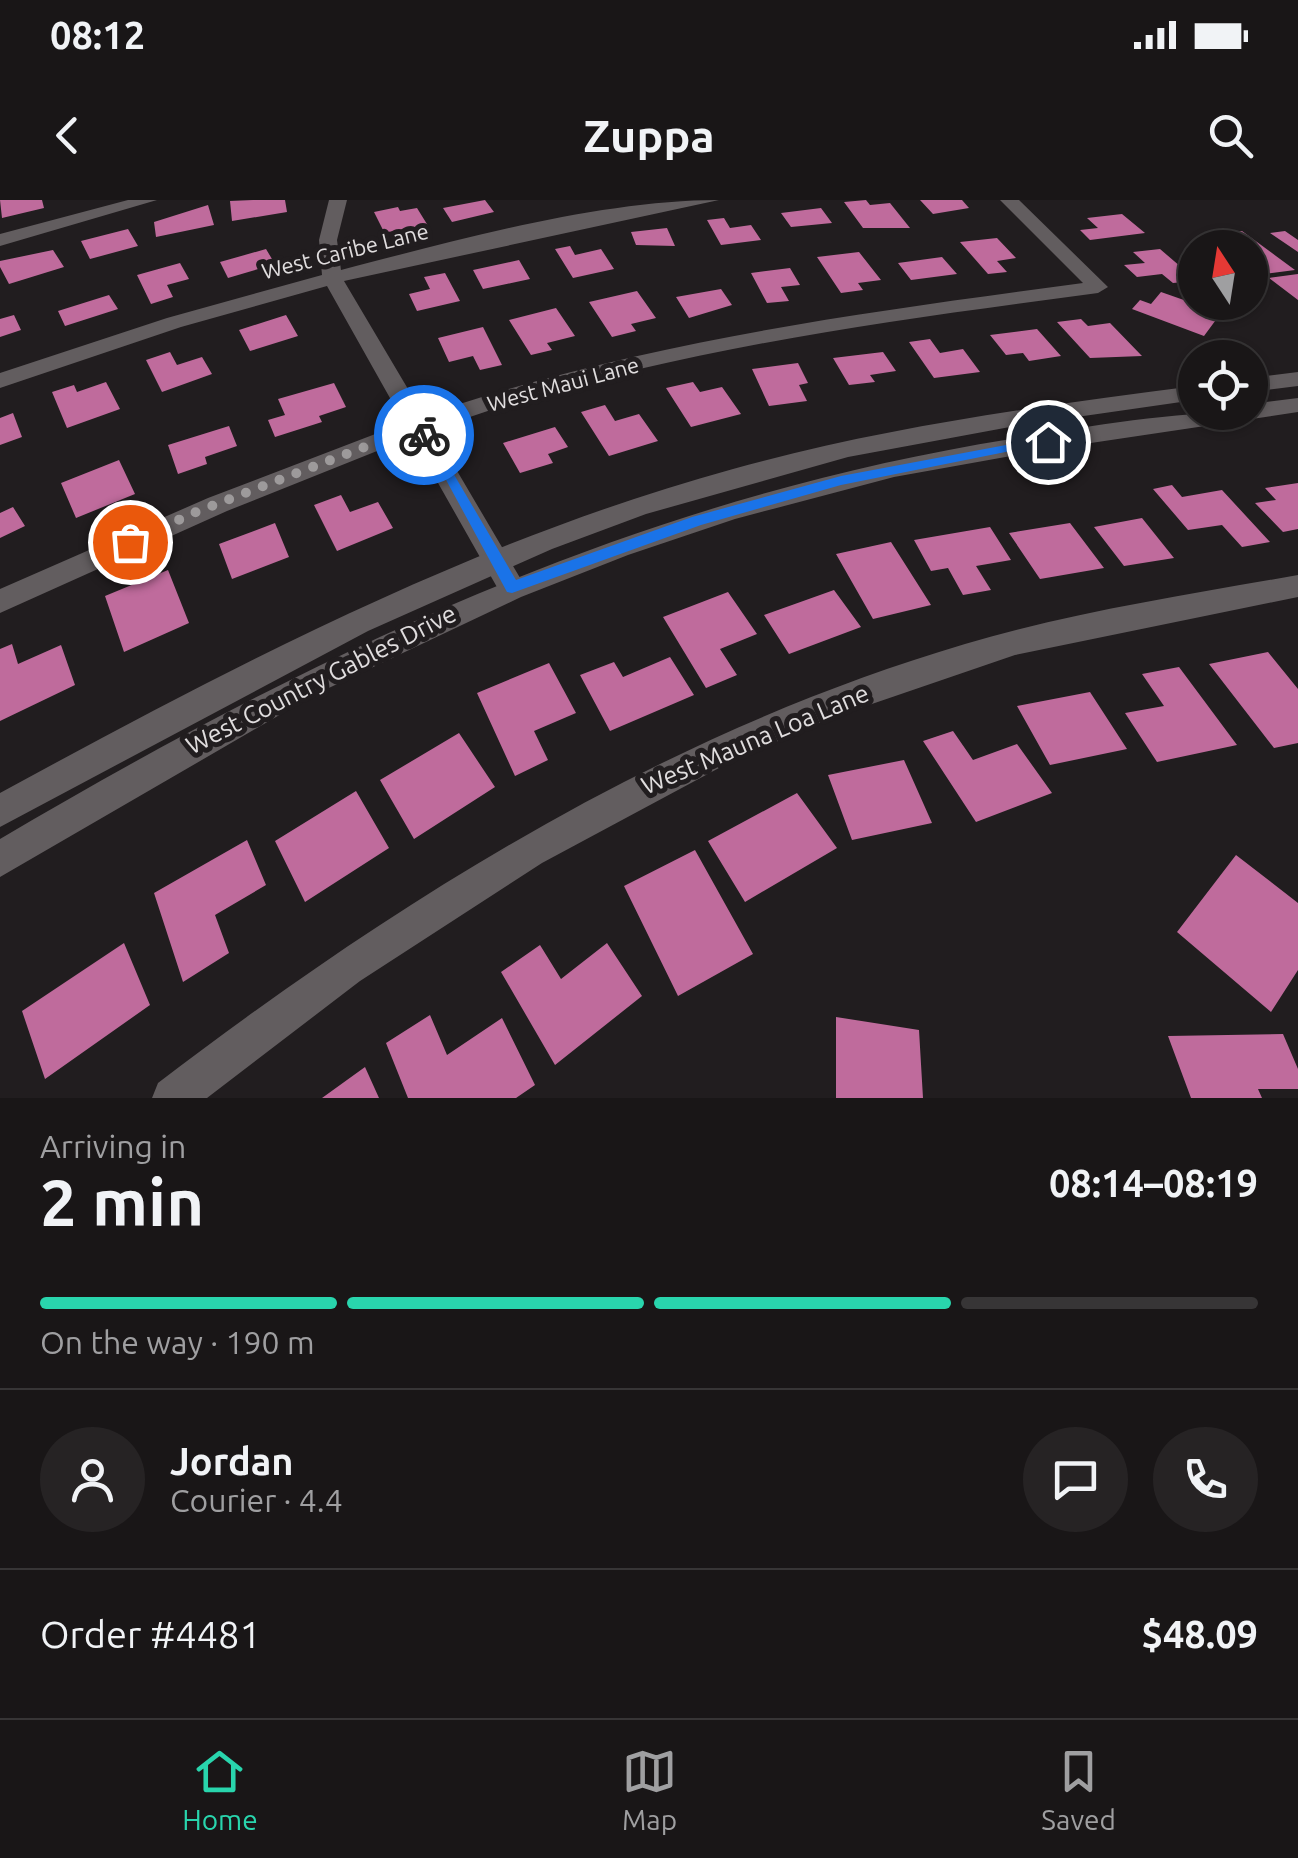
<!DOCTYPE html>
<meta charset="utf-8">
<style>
:root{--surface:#191617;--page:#262324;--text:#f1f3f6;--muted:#9f9fa1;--line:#373536;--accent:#29d5ad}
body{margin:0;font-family:Ubuntu,sans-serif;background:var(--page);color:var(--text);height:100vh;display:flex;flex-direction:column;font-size:38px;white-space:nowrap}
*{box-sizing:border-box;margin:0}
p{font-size:32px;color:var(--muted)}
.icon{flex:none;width:55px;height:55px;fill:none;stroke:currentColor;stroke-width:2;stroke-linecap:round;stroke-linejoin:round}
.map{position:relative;height:898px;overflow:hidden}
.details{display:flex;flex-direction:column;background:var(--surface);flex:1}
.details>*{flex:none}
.needle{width:65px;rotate:348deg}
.fabs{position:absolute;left:1178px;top:30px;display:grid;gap:20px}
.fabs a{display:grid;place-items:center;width:90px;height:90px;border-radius:50%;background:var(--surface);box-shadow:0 2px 8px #0004,0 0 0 2px var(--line);font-size:50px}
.pin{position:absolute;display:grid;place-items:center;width:85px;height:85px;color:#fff;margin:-42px;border:5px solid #fff;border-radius:50%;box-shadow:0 2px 10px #0007}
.courier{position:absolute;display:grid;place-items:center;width:100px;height:100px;margin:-50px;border:8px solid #1a73e8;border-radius:50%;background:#fff;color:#222;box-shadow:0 2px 12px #0007}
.overview em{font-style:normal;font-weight:600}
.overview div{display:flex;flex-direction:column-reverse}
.overview{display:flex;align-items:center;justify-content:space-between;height:170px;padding:0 40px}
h1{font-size:65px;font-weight:600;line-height:75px}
.bar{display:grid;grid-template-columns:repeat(4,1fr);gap:15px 10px;align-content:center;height:120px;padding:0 40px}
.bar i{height:12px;border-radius:8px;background:var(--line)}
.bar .active{background:var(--accent)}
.bar p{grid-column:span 4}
.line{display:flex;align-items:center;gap:25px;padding:0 40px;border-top:2px solid var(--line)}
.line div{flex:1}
.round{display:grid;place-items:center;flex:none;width:105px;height:105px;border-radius:52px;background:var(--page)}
.status{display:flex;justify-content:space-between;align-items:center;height:70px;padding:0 50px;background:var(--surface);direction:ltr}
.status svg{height:28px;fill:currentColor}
header{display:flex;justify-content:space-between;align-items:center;height:130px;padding:0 40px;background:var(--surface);font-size:45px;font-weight:600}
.tab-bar{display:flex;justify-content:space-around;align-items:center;height:140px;border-top:2px solid var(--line);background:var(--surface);font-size:28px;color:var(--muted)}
.tab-bar a{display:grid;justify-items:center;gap:5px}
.tab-bar .active{color:var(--accent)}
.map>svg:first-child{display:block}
.building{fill:#bf6b9c}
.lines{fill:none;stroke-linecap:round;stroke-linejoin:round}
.street{fill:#625d5f;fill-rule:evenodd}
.secondary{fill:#625d5f;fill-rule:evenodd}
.route{fill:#1a73e8}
.done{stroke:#9d9a9b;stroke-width:10;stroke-dasharray:0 18}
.labels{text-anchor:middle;stroke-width:10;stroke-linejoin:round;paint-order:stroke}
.far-street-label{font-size:22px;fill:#e0ddde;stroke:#211d1f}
.street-label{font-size:25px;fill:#e0ddde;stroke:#211d1f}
</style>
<div class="status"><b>08:12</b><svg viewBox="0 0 49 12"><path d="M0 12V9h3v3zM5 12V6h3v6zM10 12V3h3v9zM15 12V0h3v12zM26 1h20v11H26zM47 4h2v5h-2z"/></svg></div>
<header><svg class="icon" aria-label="back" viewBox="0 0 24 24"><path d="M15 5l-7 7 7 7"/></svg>Zuppa<svg class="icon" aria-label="search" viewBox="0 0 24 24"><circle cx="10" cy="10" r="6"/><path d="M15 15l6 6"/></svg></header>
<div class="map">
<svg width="1298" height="898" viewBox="0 0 1298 898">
<rect width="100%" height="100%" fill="#211d1f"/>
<path class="building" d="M0 0H42L44 8 2 18Z
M253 0H285L287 12 232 21 230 1Z
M485 0 494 12 452 22 443 8Z
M866 0 870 5 890 3 910 28H863L844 2Z
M920 0H962L969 8 933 14Z
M208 5 214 25 156 37 154 22Z
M398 7 400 11 417 8 430 29 384 32 374 12Z
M821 8 832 23 791 27 781 13Z
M1122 14 1145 33 1090 40 1080 30 1098 28 1087 18Z
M724 18 730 28 751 25 761 40 721 45 707 20Z
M667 28 675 46 636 45 631 32Z
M128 29 138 46 90 59 81 41Z
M1242 31 1295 70 1264 74 1250 64V48H1229L1212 34Z
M1285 31 1298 40V52L1270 33Z
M997 38 1016 58 997 61 1007 72 988 74 960 42Z
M570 46 575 55 601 49 614 69 573 78 555 49Z
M266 49 275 64 228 78 220 62Z
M1160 49 1195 79V81L1173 83 1162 74 1137 77 1124 65 1145 63 1133 52Z
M53 50 64 67 9 84 0 67V61Z
M859 52 881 80 858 83 863 90 841 93 817 57Z
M942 57 957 74 911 80 898 63Z
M519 60 530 79 483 89 473 70Z
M180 63 189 79 167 85 173 97 151 104 137 75Z
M790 68 800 85 781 87 789 101 767 103 751 73Z
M445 73 460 101 417 111 409 94 430 89 424 77Z
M1298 74V100L1269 78Z
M721 89 732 105 689 118 676 97Z
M637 91 656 118 631 124 636 131 612 137 589 102Z
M1161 92 1221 113 1204 136 1132 109 1140 100 1151 104Z
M109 95 118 109 65 126 58 111Z
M556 108 575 136 547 143 552 150 531 155 509 120Z
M14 115 21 130 0 137V119Z
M286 115 298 136 250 151 239 130Z
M1081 119 1088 126 1110 123 1142 156 1090 158 1057 122Z
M483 127 502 165 480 170 473 156 449 162 438 138Z
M1037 129 1061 156 1029 161 1023 153 1006 155 990 135Z
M930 139 940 153 963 149 980 172 934 178 909 142Z
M170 152 177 165 202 157 212 174 162 192 146 160Z
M883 152 896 171 870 175 875 182 849 185 833 158Z
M798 163 808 183 799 185 807 201 769 206 752 169Z
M106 182 120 209 67 228 52 192 74 185 77 192Z
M693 182 700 192 722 187 741 214 691 227 666 188Z
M334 183 346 207 319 216 322 222 275 237 268 220 285 215 278 199Z
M605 205 615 221 639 214 658 241 609 256 581 212Z
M13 213 22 237 0 245V218Z
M229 226 237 246 205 257 207 264 178 274 168 245Z
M555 227 568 247 548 254 553 263 520 273 503 243Z
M119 260 135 294 76 318 61 283Z
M1298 283V329L1283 332 1255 303 1276 300 1265 288Z
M1172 285 1182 297 1222 290 1270 342 1242 347 1222 325 1188 330 1153 289Z
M341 295 350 312 378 302 393 328 337 351 314 305Z
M13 307 25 326 0 338V313Z
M1142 318 1174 358 1124 366 1094 327Z
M275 323 289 357 232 379 219 344Z
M1070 323 1104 368 1040 379 1009 333Z
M990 327 1011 360 976 366 991 390 963 395 948 368 931 371 914 340Z
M891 342 931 405 873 419 836 354Z
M168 370 189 423 124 452 105 396Z
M834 390 861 427 789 454 764 415Z
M728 392 757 434 720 449 737 475 706 488 663 417Z
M12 444 18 464 61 445 75 485 0 521V449Z
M1268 452 1298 489V543L1274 548 1209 464Z
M670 457 694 495 610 531 580 475 614 462 623 477Z
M549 463 576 513 534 531 548 560 515 576 477 493Z
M1179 467 1237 545 1157 562 1125 513 1164 506 1142 474Z
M1090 492 1127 549 1050 565 1017 506Z
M953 531 973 560 1017 544 1052 593 976 622 923 541Z
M459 533 495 587 414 639 380 580Z
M904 560 932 623 852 640 828 575Z
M356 591 389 648 305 702 275 641Z
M797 593 837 648 745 702 708 641Z
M247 640 266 685 215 715 229 753 183 782 154 693Z
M695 650 753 754 678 796 624 686Z
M1236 655 1298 703V770L1271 812 1177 732Z
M124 743 150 805 45 879 22 811Z
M607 743 642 796 555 865 501 772 540 745 561 779Z
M430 815 447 855 502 818 535 885 516 898H408L386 843Z
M836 817 919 830 923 898H836Z
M1283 834 1298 869V889H1258L1262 898H1191L1168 836Z
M365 867 379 898H322Z"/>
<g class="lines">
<path class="street" d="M128 0H157L0 46V34Z
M329 0H347L337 40 341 70C457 40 600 0 719 0L344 81 424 216C637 142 860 113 1083 83L1000 0H1019L1108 87 1098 93C873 123 647 152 433 230L526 388 522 396H502L412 237 227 311 0 413V389L208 298 404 223 327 86 181 127 0 188V173L167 118 322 75 319 40Z
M1298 375V397L1015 455 831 518 732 561 542 663 360 781 207 898H152L158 883C403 696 667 532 965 444 1073 412 1186 395 1298 375Z"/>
<path class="secondary" d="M1298 172V186L1250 192V178Z
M1195 186V200L1021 225 848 257 646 314 552 349 368 431 0 627V593C235 465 474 340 733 269 884 227 1040 206 1195 186Z
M1298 198V212L1044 250 894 277 735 319 628 355 521 397 314 495 0 677V639C320 450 641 298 1011 239 1091 226 1170 212 1250 212V204Z"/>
</g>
<path class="route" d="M420 232H429L516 380 692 317 841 276 1048 237 1055 242 841 285 701 325 512 393 507 392Z"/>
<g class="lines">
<path class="done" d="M130 342 196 312 419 226 424 235"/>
</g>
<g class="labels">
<g class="far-street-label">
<text transform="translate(345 51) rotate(-14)" y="8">West Caribe Lane</text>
<text transform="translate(563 184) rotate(-15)" y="8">West Maui Lane</text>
</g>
<g class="street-label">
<text transform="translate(321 479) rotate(-27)" y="9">West Country Gables Drive</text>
<text transform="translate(755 539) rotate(-23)" y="9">West Mauna Loa Lane</text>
</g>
</g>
</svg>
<div class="fabs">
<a><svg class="needle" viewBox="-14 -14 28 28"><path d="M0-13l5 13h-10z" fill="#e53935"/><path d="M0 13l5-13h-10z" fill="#9f9fa1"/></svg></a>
<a><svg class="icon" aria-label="locate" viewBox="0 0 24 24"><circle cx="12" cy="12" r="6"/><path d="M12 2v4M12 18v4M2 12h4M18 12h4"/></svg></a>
</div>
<div class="pin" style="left:130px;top:342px;background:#ea580c"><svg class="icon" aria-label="bag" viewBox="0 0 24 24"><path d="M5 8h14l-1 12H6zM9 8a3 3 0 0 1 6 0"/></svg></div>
<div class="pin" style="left:1048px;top:242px;background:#1f2937"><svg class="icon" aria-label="home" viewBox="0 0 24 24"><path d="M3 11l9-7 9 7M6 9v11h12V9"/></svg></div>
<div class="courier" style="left:424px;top:235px"><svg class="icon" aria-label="bike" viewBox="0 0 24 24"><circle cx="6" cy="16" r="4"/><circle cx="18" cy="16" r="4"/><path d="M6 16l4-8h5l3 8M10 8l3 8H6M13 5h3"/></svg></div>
</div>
<section class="details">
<div class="overview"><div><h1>2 min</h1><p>Arriving in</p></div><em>08:14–08:19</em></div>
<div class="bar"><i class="active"></i><i class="active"></i><i class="active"></i><i></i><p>On the way · 190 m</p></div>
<div class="line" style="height:180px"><a class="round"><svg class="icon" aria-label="person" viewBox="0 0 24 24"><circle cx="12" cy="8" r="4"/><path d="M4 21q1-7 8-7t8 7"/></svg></a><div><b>Jordan</b><p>Courier · 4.4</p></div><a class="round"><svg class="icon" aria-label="chat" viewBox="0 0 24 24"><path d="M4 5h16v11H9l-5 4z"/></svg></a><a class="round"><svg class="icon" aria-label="phone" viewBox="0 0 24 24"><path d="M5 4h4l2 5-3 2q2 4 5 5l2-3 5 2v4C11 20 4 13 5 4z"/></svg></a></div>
<div class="line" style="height:130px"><div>Order #4481</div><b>$48.09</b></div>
</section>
<nav class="tab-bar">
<a class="active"><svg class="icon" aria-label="home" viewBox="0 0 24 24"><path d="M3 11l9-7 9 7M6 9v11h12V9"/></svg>Home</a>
<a><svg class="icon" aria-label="map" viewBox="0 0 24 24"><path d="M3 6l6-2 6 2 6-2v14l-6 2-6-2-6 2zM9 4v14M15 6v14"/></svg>Map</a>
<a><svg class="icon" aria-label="saved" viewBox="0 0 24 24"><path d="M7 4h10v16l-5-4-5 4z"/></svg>Saved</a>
</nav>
